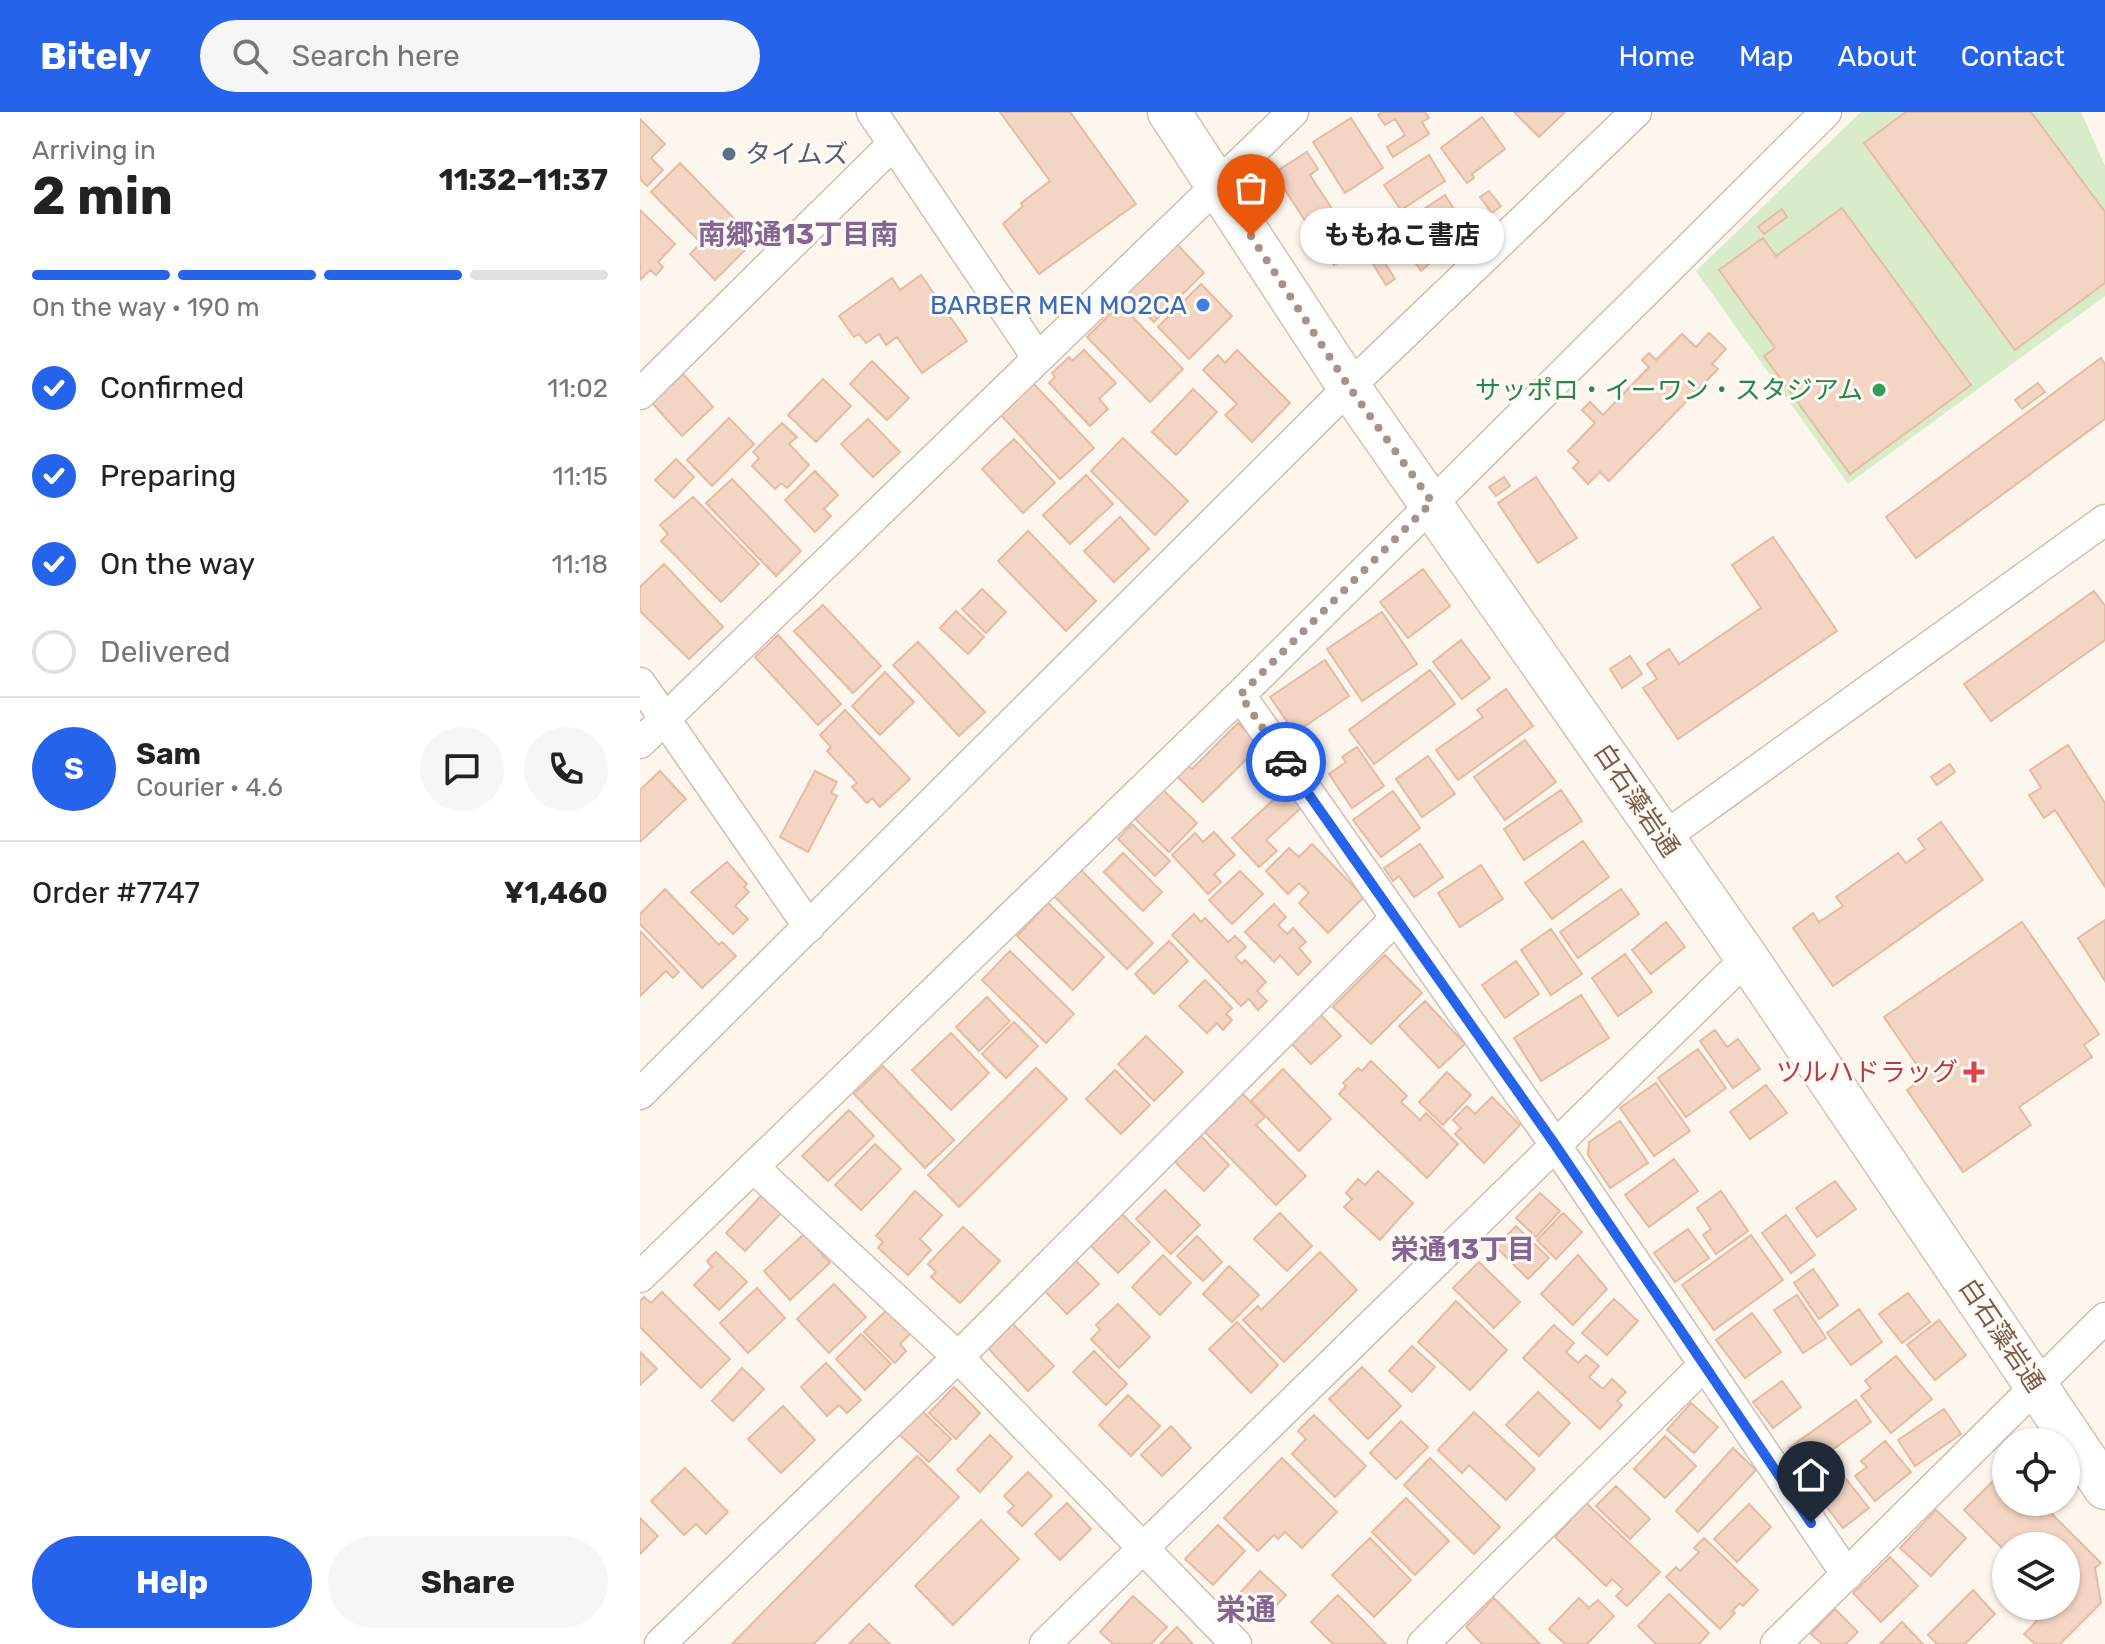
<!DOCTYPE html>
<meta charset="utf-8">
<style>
:root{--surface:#fff;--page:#f6f6f6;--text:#222;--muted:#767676;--line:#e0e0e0;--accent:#2563eb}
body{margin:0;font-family:Rubik,"Noto Sans JP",sans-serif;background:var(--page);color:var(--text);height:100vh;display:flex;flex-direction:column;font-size:30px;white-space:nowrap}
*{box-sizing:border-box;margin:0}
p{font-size:26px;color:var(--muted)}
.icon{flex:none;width:44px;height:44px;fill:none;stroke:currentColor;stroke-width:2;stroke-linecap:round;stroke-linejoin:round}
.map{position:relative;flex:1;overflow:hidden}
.sheet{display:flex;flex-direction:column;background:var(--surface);width:640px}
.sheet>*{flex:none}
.controls{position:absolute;left:1352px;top:1316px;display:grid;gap:16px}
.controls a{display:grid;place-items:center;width:88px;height:88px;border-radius:50%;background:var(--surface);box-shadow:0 2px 6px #0004;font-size:40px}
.pin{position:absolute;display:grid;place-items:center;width:68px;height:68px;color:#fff;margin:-82px -34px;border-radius:50% 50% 50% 0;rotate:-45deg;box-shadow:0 0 8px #0007}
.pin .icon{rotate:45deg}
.courier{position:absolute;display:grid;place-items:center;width:80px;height:80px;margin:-40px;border:6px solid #2563eb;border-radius:50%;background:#fff;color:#222;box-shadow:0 2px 10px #0007}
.bubble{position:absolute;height:56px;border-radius:28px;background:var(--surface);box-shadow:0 2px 6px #0004;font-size:26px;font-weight:700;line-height:56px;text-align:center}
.headline em{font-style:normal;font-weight:700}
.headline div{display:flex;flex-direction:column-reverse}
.headline{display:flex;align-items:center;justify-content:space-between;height:136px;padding:0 32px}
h1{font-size:52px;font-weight:700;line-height:60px}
.bar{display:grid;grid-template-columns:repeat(4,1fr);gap:12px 8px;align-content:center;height:96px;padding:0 32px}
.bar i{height:10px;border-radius:6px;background:var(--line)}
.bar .current{background:var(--accent)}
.bar p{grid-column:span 4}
.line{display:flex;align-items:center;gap:20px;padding:0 32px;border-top:2px solid var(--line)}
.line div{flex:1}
.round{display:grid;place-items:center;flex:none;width:84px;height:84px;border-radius:42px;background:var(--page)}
ol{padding:0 32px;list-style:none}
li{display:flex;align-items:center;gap:24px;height:88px}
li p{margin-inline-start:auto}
li .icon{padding:8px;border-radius:50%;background:var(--accent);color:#fff;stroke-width:4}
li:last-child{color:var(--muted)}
li i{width:44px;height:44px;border:4px solid var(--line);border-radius:50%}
.button{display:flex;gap:16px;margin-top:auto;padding:16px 32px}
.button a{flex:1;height:92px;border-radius:48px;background:var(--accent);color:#fff;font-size:32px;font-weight:700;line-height:92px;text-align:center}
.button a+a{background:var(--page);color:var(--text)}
header{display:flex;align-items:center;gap:48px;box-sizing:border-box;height:112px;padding:0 40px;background:var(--accent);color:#fff}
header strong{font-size:38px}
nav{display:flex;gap:44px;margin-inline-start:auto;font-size:28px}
.search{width:560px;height:72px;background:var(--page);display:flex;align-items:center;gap:20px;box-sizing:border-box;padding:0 28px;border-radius:44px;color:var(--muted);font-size:30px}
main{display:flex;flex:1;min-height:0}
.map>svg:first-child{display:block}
.green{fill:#d8ecc9}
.building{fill:#f3d5c3;stroke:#e6bba3;stroke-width:2}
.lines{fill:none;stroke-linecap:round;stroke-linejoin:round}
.street-casing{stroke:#d1beb0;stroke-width:33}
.secondary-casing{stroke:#d6c0b0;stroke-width:45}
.street{stroke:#fff;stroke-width:30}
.secondary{stroke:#fff;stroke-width:42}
.done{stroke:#a89285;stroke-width:8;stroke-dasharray:0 14.4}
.route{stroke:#2563eb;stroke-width:10}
.service-dot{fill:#5c6f8a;stroke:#fffaf3;stroke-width:3}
.shop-dot{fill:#3f7fe0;stroke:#fffaf3;stroke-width:3}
.leisure-dot{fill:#2e9e5b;stroke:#fffaf3;stroke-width:3}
.health-dot{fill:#e0444e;stroke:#fffaf3;stroke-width:3}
.labels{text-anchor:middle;stroke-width:6;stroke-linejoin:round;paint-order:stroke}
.service-label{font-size:26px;fill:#4e5e75;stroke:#fffaf3;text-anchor:start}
.shop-label{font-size:26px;fill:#366cbe;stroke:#fffaf3;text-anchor:end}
.leisure-label{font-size:26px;fill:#27864d;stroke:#fffaf3;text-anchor:end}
.street-label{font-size:26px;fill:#7a5c4d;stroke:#fffaf3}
.health-label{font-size:26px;fill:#be3a42;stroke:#fffaf3;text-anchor:end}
.neighbourhood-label{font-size:28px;font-weight:bold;fill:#846695;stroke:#fffaf3}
.quarter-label{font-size:30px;font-weight:bold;fill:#846695;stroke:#fffaf3}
</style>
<header>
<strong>Bitely</strong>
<div class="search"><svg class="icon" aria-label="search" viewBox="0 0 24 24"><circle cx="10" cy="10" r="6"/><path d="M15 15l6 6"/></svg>Search here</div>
<nav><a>Home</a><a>Map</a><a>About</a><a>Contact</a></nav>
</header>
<main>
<section class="sheet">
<div class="headline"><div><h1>2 min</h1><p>Arriving in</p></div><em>11:32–11:37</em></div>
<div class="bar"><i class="current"></i><i class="current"></i><i class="current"></i><i></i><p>On the way · 190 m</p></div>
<ol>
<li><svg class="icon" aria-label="check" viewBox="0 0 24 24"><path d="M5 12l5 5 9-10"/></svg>Confirmed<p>11:02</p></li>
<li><svg class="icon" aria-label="check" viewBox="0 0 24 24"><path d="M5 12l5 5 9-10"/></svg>Preparing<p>11:15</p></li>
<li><svg class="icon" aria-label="check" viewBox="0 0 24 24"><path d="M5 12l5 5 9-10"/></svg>On the way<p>11:18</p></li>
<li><i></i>Delivered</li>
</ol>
<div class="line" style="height:144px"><b class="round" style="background:var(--accent);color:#fff">S</b><div><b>Sam</b><p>Courier · 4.6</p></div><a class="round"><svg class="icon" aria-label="chat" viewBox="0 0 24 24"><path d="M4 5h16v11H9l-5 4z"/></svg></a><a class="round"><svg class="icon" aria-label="phone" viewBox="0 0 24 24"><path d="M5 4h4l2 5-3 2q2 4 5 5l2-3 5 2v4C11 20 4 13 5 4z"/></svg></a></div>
<div class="line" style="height:104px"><div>Order #7747</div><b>¥1,460</b></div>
<div class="button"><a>Help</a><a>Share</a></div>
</section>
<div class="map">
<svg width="1465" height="1532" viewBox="0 0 1465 1532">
<rect width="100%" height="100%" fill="#fdf6ec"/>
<path class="green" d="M1221 0H1441L1465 54V184L1208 372 1056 159Z"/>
<path class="building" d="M360 0H430L496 92 399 162 363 112 383 94 381 91 410 69Z
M742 0H785L789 6 782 10 789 22 753 45 747 35 765 23 755 7 745 13 738 3Z
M874 0H925L899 25Z
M1266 0H1391L1465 100V171L1375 238 1224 31Z
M842 5 865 37 832 62 834 66 827 71 801 36Z
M711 6 743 56 705 81 673 30Z
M0 7 25 32 11 46 23 58 7 74 0 67Z
M667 40 678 57 670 63 718 137 694 153 634 61Z
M789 43 805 69 761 98 744 73Z
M40 51 115 128 75 168 50 142 61 131 11 80Z
M849 79 861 94 852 101 840 85Z
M805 83 827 118 781 159 753 118Z
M1202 96 1331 273 1210 362 1124 244 1135 236 1079 158 1123 126 1136 144Z
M1142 97 1147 105 1124 122 1118 115Z
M0 98 35 132 18 150 23 155 16 163 10 158 0 168Z
M535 130 564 161 514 210 484 180Z
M742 146 755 167 746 173 733 152Z
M281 163 327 229 282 261 257 225 246 233 239 222 226 231 219 222 214 225 199 204 252 166 260 178Z
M561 172 592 204 549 247 518 215Z
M480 192 543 257 510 290 447 225Z
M1069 221 1086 237 1072 252 1078 257 969 369 960 360 948 372 933 356 939 350 928 339 955 311 942 298 950 290 963 303 1009 255 1002 248 1009 241 1016 248 1042 222 1056 235Z
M444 238 476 271 459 287 468 297 450 314 409 271 415 265 412 261 429 245 432 249Z
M597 238 650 291 612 330 585 303 597 292 563 258 578 243 585 251Z
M1461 246 1465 252V307L1276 446 1246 405Z
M232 249 269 286 247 308 210 272Z
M43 262 73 295 42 324 12 291Z
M183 267 211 294 176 330 148 303Z
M393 271 454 336 420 367 360 302Z
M1398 271 1405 280 1382 297 1375 288Z
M553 277 577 300 536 343 512 320Z
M89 306 114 332 72 374 47 348Z
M228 307 260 340 233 365 201 332Z
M142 311 157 325 149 332 169 353 147 376 141 371 135 377 112 354 119 346 113 340Z
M483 326 548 389 515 423 451 359Z
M374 327 415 371 383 401 342 357Z
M36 347 54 365 34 386 15 368Z
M175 359 198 383 184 397 191 404 175 420 145 388Z
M446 363 473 392 430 432 403 403Z
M864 365 870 374 856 384 849 375Z
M896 365 937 426 898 451 858 391Z
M92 367 161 439 136 464 66 391Z
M53 385 119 452 81 490 21 429 28 422 20 413Z
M480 405 509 437 474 470 444 439Z
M388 419 456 489 426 519 358 449Z
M1133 425 1197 519 1038 627 1003 576 1017 567 1007 552 1029 537 1039 552 1121 496 1092 453Z
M24 452 83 515 49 547 0 499V475Z
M783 457 810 494 768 526 740 490Z
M342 477 366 500 346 521 322 497Z
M1454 479 1465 494V528L1351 609 1324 572Z
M183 493 241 554 213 581 154 519Z
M316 499 344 525 328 542 300 516Z
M742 500 777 552 722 589 687 537Z
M138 523 201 592 178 613 115 545Z
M821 528 850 566 822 587 793 550Z
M278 530 345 600 319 624 253 553Z
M990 544 1002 562 982 576 970 557Z
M685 548 709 584 655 621 630 585Z
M790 558 815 592 734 652 709 618Z
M245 560 274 590 240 623 212 594Z
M866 577 893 614 818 668 796 638 843 605 837 598Z
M205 598 270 667 240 695 232 686 227 691 212 675 217 671 187 639 191 635 180 623Z
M598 611 620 634 563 690 537 664 548 654 552 657Z
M885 628 916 670 865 708 834 665Z
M1428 633 1465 691V775L1415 698 1404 706 1389 683 1401 676 1390 658Z
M717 635 744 674 712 696 689 662 706 650 702 645Z
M788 644 815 682 782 705 756 667Z
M1310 652 1315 660 1297 673 1291 665Z
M20 659 46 687 0 730V678Z
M175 659 197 670 191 681 197 684 168 740 140 725Z
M523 678 557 711 529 740 495 707Z
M644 678 661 696 626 728 637 739 619 755 592 726Z
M921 678 942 709 884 748 864 717Z
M753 679 780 716 741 745 713 708Z
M1301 710 1343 768 1193 874 1153 816 1173 801 1179 810 1203 794 1196 785 1258 741 1266 751 1285 737 1278 727Z
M492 712 530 749 515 764 478 727Z
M574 720 595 743 574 762 581 770 568 782 532 743 555 721 563 730Z
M943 729 969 765 912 807 885 771Z
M672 732 724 785 688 821 659 791 669 781 659 771 648 782 626 759 649 736 659 745Z
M780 732 803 765 774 785 759 764 753 769 744 756Z
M483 741 522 780 503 799 464 760Z
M87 750 107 772 104 775 109 780 95 794 108 807 93 822 51 780Z
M841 753 863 787 820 815 798 781Z
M440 757 513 831 487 857 413 783Z
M600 759 623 782 592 812 569 788Z
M25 777 79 833 82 830 96 844 62 876 0 812V802Z
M981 777 999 802 938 846 920 820Z
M408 791 464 845 433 878 377 824Z
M634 792 646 805 638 813 647 822 653 816 666 830 659 836 671 850 658 863 640 843 634 850 605 820Z
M554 802 561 810 565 806 588 830 595 824 606 835 595 845 602 852 605 848 626 870 617 879 627 889 618 898 609 887 601 894 532 823Z
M1465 808V869L1438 826Z
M1026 810 1045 835 1011 862 992 838Z
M1382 810 1459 922 1444 933 1452 945 1379 995 1391 1013 1323 1060 1267 978 1285 965 1244 905Z
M911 817 942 862 911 883 881 838Z
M0 819 39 860 33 866 26 859 0 884Z
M529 829 548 849 514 882 495 862Z
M370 839 434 902 406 931 342 868Z
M985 842 1012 880 978 904 952 866Z
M745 843 782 881 731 932 693 895Z
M876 849 899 882 865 906 842 873Z
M565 868 592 896 586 902 592 908 583 918 577 911 567 921 539 894Z
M941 883 969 926 901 969 874 926Z
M347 885 370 909 339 939 316 915Z
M785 889 825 932 799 956 759 914Z
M680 902 701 924 671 952 650 930Z
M374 910 398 934 366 966 342 942Z
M1075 918 1087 935 1098 927 1120 957 1093 976 1060 929Z
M311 921 349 961 311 998 272 958Z
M506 924 543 960 514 989 478 952Z
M1058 937 1086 976 1046 1005 1018 966Z
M731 949 767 984 761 990 780 1008 786 1001 818 1032 787 1066 699 982 706 974 703 971 718 956 722 959Z
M243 954 314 1028 285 1056 214 982Z
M396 956 427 987 319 1095 288 1063Z
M643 957 691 1007 659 1039 611 989Z
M475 958 510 993 481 1022 446 987Z
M807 960 831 983 803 1013 779 990Z
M1016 971 1050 1019 1014 1044 980 996Z
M1126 973 1147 1001 1110 1027 1090 1000Z
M599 978 625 1005 616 1013 666 1064 636 1093 561 1016Z
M852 985 880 1013 844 1051 815 1022 821 1016 813 1008 827 994 835 1002Z
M209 998 234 1024 188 1069 162 1044Z
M980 1009 1008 1051 970 1076 948 1043 949 1030Z
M558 1021 589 1053 564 1079 532 1047Z
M235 1032 261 1057 221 1098 195 1073Z
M1034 1047 1058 1079 1009 1115 985 1083Z
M738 1059 773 1091 740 1128 704 1095 712 1087 706 1081 718 1067 725 1073Z
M1195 1069 1216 1097 1177 1125 1156 1096Z
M525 1078 560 1113 531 1142 496 1107Z
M275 1079 302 1103 280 1127 291 1138 268 1163 238 1136 243 1130 236 1124Z
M1081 1079 1108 1119 1076 1142 1063 1123 1071 1117 1057 1096Z
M900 1081 920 1099 896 1125 876 1106Z
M123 1082 142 1100 105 1139 86 1121Z
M478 1098 510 1130 478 1161 447 1130Z
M640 1101 672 1134 647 1159 614 1127Z
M923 1101 942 1120 916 1147 897 1128Z
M1146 1103 1175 1143 1151 1161 1122 1121Z
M876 1114 909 1146 888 1167 856 1135Z
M323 1115 360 1149 320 1191 291 1165 296 1160 288 1152Z
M1048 1117 1069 1146 1035 1170 1014 1141Z
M164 1122 190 1151 150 1188 124 1159Z
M1111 1123 1143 1168 1074 1218 1042 1173Z
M557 1124 582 1150 563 1169 537 1144Z
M76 1140 107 1170 79 1198 54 1173 72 1155 67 1149Z
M680 1140 717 1178 644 1250 603 1208 618 1194 621 1198Z
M523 1143 551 1171 520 1203 492 1175Z
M938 1143 967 1177 933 1213 901 1182Z
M432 1145 459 1172 427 1202 401 1175Z
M839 1150 880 1190 854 1216 813 1176Z
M589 1154 619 1183 592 1210 563 1182Z
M1173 1157 1198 1193 1179 1207 1154 1171Z
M194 1172 226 1205 189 1241 157 1207Z
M117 1176 145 1206 108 1241 80 1211Z
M22 1180 90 1247 61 1276 0 1215V1189L4 1185 11 1191Z
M1268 1181 1290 1210 1262 1231 1239 1202Z
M1157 1183 1186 1226 1163 1241 1134 1198Z
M974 1187 998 1209 967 1243 942 1221Z
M816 1189 867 1238 830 1278 778 1230Z
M478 1192 510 1225 479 1256 451 1227 460 1218 456 1213Z
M249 1196 273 1219 260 1232 266 1239 255 1251 224 1220Z
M1219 1197 1242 1230 1211 1253 1187 1221Z
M1112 1201 1141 1240 1105 1266 1076 1228Z
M1299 1208 1326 1243 1295 1268 1267 1233Z
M597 1210 638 1253 611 1281 569 1237Z
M372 1211 414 1254 388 1279 347 1235Z
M914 1213 934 1231 926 1240 938 1251 946 1243 959 1254 949 1265 963 1277 972 1267 986 1280 977 1289 982 1293 960 1317 883 1246Z
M221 1222 251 1252 225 1278 196 1247Z
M772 1234 795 1255 772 1280 749 1259Z
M454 1239 487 1272 466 1293 433 1260Z
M0 1240 17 1257 0 1273Z
M1256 1244 1292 1287 1251 1321 1221 1284 1231 1276 1225 1269Z
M186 1251 221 1288 207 1301 199 1293 187 1304 161 1275Z
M722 1255 761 1294 728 1327 689 1287Z
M102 1256 124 1277 93 1309 72 1289Z
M1142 1269 1161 1295 1133 1316 1113 1290Z
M314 1275 340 1301 316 1327 289 1301Z
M898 1280 930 1311 899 1344 866 1313Z
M488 1283 520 1314 491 1344 459 1313Z
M1216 1288 1231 1310 1164 1358 1149 1336Z
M1051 1291 1078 1315 1054 1341 1027 1318Z
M143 1294 175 1328 141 1361 108 1327Z
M1304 1297 1321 1322 1275 1354 1258 1328Z
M281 1298 311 1327 289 1350 259 1322Z
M834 1300 895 1357 866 1388 829 1353 822 1361 798 1338Z
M674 1303 726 1354 695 1385 652 1342 666 1327 658 1319Z
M761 1309 788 1335 756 1367 730 1341Z
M531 1314 551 1336 522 1364 501 1343Z
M350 1323 372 1345 340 1380 317 1358Z
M1025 1324 1056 1354 1025 1386 994 1357Z
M1245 1329 1271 1360 1235 1389 1215 1364 1227 1355 1221 1349Z
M1093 1336 1116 1358 1058 1420 1036 1399Z
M277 1344 319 1385 174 1532H92Z
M642 1346 697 1400 662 1436 645 1420 638 1427 634 1423 618 1439 584 1406Z
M790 1346 860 1415 834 1442 764 1373Z
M1196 1354 1229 1396 1203 1416 1170 1374Z
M45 1356 88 1400 66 1422 56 1412 44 1423 11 1389Z
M1366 1356V1390H1400L1461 1451 1455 1456 1461 1491 1420 1532H1395L1384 1522 1397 1509 1389 1501 1396 1494H1426V1434H1366V1440L1324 1398Z
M388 1360 412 1384 382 1414 368 1400 374 1394 364 1384Z
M976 1374 1010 1407 990 1427 956 1394Z
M766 1386 809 1429 775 1463 732 1420Z
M427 1391 451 1417 420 1448 395 1422Z
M946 1391 1020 1460 987 1494 976 1484 983 1477 972 1467 966 1474 915 1425Z
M1109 1392 1131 1415 1097 1450 1074 1427Z
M1296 1398 1326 1426 1291 1464 1260 1436Z
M0 1406 18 1424 0 1442Z
M341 1408 379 1447 313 1513 275 1474Z
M578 1413 605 1439 573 1473 545 1447Z
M730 1426 771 1468 734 1505 692 1463Z
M1064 1426 1118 1478 1103 1494 1100 1491 1092 1499 1095 1501 1080 1517 1026 1465 1036 1455 1040 1459 1059 1440 1054 1436Z
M1250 1445 1278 1474 1241 1510 1213 1481Z
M620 1459 646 1483 623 1508 598 1483Z
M1333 1478 1355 1502 1325 1532H1297L1288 1523Z
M1029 1482 1069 1521 1059 1532H1016L998 1514Z
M698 1483 746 1532H693L671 1510Z
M493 1484 527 1515 511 1532H473L460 1520Z
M854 1486 900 1532H842L826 1515Z
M939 1486 949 1496 958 1488 974 1504 947 1532H925L909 1517Z
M1195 1497 1218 1520 1206 1532H1182L1171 1522Z
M1262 1510 1283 1532H1240Z
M229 1512 250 1532H209Z
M537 1515 553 1532H520Z"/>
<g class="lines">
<defs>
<path id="street" d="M232 0 397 245
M0 282 253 32
M0 571 169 815
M600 583 914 1031 1207 1463
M0 631 653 0
M1023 726 1465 408
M0 982 709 275 996 0
M113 1055 318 1245 596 1532
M0 1165 600 583 1186 0
M20 1532 318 1245 755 807
M405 1532 1107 846
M783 1532 1062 1255
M1136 1532 1465 1206"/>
<path id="secondary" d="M529 0 709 275 1107 846 1465 1376"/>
</defs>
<use href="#street" class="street-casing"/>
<use href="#secondary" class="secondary-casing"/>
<use href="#street" class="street"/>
<use href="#secondary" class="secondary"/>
</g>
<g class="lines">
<path class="done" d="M611 124 709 275 792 390 600 583 646 650"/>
<path class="route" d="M646 650 914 1031 1171 1411"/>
</g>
<circle class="service-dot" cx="89" cy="42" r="8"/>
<circle class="shop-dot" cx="563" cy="193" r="8"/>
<circle class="leisure-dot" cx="1239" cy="278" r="8"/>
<path class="health-dot" d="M1330 948h8v8h8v8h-8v8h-8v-8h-8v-8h8z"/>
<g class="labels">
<g class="service-label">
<text x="105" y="51">タイムズ</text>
</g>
<g class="shop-label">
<text x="547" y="202">BARBER MEN MO2CA</text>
</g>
<g class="leisure-label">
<text x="1223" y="287">サッポロ・イーワン・スタジアム</text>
</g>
<g class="street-label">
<text transform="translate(997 688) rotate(56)" y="9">白石藻岩通</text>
<text transform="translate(1362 1223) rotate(56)" y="9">白石藻岩通</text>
</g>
<g class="health-label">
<text x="1318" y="969">ツルハドラッグ</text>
</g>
<g class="neighbourhood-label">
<text x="158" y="132">南郷通13丁目南</text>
<text x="823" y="1147">栄通13丁目</text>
</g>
<g class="quarter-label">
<text x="606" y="1508">栄通</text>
</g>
</g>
</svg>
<div class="controls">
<a><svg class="icon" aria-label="locate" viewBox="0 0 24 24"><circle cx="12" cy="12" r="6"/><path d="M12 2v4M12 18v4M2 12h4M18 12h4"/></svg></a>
<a><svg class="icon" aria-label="layers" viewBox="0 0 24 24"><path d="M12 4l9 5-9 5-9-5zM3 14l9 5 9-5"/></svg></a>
</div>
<div class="pin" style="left:611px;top:124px;background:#ea580c"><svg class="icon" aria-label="bag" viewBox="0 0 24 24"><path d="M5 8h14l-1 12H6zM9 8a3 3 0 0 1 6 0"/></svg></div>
<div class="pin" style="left:1171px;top:1411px;background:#1f2937"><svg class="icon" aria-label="home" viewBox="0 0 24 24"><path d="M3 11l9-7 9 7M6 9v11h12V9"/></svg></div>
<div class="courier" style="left:646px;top:650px"><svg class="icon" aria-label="car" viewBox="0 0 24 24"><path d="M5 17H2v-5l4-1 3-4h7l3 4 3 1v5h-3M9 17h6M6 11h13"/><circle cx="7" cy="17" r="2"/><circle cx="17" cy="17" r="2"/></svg></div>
<div class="bubble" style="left:660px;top:96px;width:204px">ももねこ書店</div>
</div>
</main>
